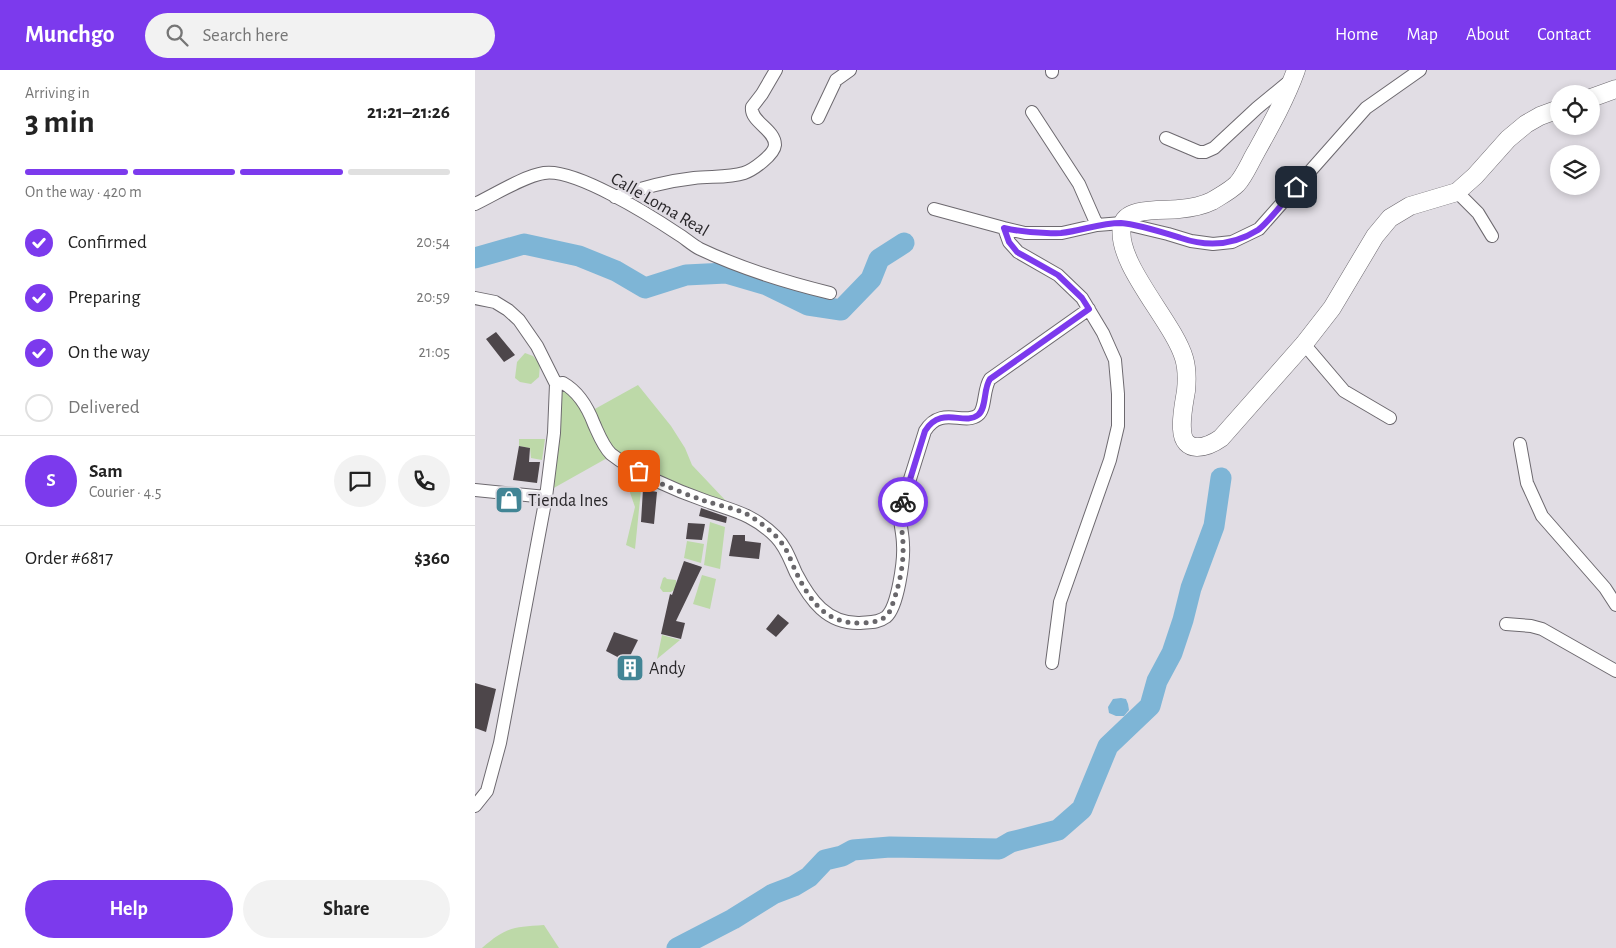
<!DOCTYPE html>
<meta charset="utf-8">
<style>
:root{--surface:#fff;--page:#f2f2f2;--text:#222;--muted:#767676;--line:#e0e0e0;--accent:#7c3aed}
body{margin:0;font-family:"Alegreya Sans",sans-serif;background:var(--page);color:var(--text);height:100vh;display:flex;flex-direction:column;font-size:19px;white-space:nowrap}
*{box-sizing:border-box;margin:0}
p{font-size:16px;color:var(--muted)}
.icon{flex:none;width:28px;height:28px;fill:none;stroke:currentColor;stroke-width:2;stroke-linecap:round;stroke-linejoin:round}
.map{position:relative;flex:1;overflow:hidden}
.details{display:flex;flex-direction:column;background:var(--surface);width:475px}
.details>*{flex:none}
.tools{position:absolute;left:1075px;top:15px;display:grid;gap:10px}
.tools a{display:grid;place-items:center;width:50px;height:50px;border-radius:50%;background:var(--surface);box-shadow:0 2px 8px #0003;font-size:25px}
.pin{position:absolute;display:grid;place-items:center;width:42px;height:42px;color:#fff;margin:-21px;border-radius:10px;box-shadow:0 2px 8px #0006}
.courier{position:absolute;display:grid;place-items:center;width:50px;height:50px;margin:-25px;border:4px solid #7c3aed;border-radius:50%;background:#fff;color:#222;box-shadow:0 1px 6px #0007}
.summary em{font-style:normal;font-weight:700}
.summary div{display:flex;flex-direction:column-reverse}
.summary{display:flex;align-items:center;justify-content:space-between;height:85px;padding:0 25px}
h1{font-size:32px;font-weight:700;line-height:38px}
.bar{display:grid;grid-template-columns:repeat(4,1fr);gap:8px 5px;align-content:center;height:60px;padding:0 25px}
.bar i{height:6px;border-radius:4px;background:var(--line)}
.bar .selected{background:var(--accent)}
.bar p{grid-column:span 4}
.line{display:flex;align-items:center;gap:12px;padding:0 25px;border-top:1px solid var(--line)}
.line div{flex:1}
.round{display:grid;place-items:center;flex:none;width:52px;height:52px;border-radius:26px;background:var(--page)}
ol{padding:0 25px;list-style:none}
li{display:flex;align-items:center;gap:15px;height:55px}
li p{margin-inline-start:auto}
li .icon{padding:5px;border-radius:50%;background:var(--accent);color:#fff;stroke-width:4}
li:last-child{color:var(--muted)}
li i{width:28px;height:28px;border:2px solid var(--line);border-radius:50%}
.button{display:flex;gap:10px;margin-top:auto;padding:10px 25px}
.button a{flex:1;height:58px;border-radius:30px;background:var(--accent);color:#fff;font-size:20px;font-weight:700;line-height:58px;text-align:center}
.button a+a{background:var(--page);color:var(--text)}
header{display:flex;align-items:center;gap:30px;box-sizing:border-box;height:70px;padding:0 25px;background:var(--accent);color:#fff}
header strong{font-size:24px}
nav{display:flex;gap:28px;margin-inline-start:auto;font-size:18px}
.search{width:350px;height:45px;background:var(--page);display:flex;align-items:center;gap:12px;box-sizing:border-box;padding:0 18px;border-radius:28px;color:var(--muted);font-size:19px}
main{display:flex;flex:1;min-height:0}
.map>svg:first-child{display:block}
.green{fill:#bdd9a8}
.water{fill:#7eb5d6}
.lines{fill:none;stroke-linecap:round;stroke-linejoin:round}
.river{stroke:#7eb5d6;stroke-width:21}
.building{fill:#4d464a}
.minor-casing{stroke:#6d696f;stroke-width:14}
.secondary-casing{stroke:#6d696f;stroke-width:19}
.minor{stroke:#fff;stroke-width:12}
.secondary{stroke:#fff;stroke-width:18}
.done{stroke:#69676b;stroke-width:5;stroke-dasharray:0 9}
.route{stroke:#7c3aed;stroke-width:6}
.labels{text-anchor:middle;stroke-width:5;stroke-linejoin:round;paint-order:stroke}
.street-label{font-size:18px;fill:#29272a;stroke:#e1dde4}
.poi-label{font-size:18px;fill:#29272a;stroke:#e1dde4;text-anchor:start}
</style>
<header>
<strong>Munchgo</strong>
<div class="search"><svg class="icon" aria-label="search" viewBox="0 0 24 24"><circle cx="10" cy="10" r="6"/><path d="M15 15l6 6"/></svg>Search here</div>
<nav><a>Home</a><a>Map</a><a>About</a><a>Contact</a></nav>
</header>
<main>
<section class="details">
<div class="summary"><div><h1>3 min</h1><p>Arriving in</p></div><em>21:21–21:26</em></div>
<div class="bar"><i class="selected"></i><i class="selected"></i><i class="selected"></i><i></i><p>On the way · 420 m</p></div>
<ol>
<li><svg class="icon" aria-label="check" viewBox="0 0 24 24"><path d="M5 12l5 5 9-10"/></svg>Confirmed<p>20:54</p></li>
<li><svg class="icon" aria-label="check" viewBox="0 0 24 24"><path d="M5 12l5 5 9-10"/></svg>Preparing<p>20:59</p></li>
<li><svg class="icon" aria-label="check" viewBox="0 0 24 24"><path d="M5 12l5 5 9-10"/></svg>On the way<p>21:05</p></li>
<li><i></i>Delivered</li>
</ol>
<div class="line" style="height:90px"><b class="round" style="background:var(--accent);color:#fff">S</b><div><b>Sam</b><p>Courier · 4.5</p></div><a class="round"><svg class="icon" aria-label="chat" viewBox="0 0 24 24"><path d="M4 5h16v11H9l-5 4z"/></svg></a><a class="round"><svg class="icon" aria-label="phone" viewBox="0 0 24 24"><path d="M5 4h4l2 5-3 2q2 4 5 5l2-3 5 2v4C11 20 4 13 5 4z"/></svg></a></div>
<div class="line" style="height:65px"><div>Order #6817</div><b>$360</b></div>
<div class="button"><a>Help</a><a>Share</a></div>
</section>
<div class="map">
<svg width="1141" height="878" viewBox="0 0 1141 878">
<rect width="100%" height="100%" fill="#e1dde4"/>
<path class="green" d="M50 283 58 286 65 294 64 307 56 314 45 312 40 308 42 292Z
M163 315 196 356 210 378 217 395 251 431 191 411 134 376 118 340Z
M87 318 100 330 134 387 77 419Z
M44 369H70L67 390 56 388 55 378 44 376Z
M151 398 167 410 160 479 151 475 160 437 153 417Z
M235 452 250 457 245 499 229 495Z
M212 471 229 474 226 493 209 488Z
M227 505 241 509 235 539 218 534Z
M190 507 192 509 201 510 202 518 196 522H188L185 518 188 508Z
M187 565 205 570 182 589Z
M69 855 84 878H7C31 857 38 857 69 855Z"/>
<path class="water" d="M646 628 651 629 653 634 654 640 649 646H641L634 643 633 637 638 629Z"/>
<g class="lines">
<path class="river" d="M0 188 49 174 104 186 141 201 170 218 211 205 251 203 292 215 333 235 366 240 396 209 404 189 429 173
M202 878 258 849 298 824 319 816 334 807 350 790 367 786 378 780 415 777 524 779 536 772 583 760 607 739 633 676 675 636 682 611 697 583 708 550 716 518 739 456 746 408"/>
</g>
<path class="building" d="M21 262 40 285 29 292 11 269Z
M44 376 55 378 54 392H65L62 413 38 410Z
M168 419 182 422 179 454 166 452Z
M226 438 252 447 251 453 224 446Z
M213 453 230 454 227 470 211 469Z
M258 465H270V471L286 473 284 489 254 486Z
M209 491 227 497 201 551 210 553 206 569 186 564 195 524 197 525Z
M303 544 314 553 301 567 291 559Z
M139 562 163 570 152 592 131 581Z
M0 613 21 619 11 662 0 658Z"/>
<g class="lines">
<defs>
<path id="minor" d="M577 0V2
M557 42 604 114 622 155
M343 48 361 10 375 0
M691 68 724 82H730L739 78 782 38 816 10
M982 122 1003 143 1017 166
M140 127C166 118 192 111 219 108 235 106 254 108 269 103 278 100 299 85 300 75 300 59 275 52 277 37L287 24 301 0
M0 134C19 125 49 106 69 103 100 98 176 146 203 164 210 168 217 175 225 179 267 199 310 212 355 223
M459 139 529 158 550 163H587L622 155 647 153 693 164 716 171 738 174 757 172 784 159 891 38 945 0
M529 158 534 172 543 182 583 205 607 228 628 263 640 290 643 324V356L635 390 585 532 577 593
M0 228 20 232 33 240 44 250 62 276 81 314 79 363 71 427 25 673 12 721 0 736
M829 274 869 321 915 348
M81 314 88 313C104 322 113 338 119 354 124 365 128 376 136 384 160 403 202 421 231 431 259 441 278 444 301 467 311 477 315 490 321 503 335 530 352 554 385 553 394 552 403 553 411 547 423 537 429 490 428 475 428 463 424 452 425 441L450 361C466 335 489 356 503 345 511 339 508 319 515 309L614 239
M1045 374 1052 413 1067 446 1130 518 1141 535
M0 420 71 427
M1031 554 1056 556 1067 559 1141 601"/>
<path id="secondary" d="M821 0C811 28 796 55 781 82 775 92 770 105 762 114 755 121 745 126 737 131 727 136 715 138 704 139 689 141 650 136 647 156 640 193 698 251 709 288 712 298 712 311 711 321 709 333 706 347 707 359 708 385 732 378 746 368L829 274 857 238 900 166 915 148 935 136 982 122 1000 106 1033 69 1051 54 1065 46 1084 39
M1116 28 1141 19"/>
</defs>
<use href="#minor" class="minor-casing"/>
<use href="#secondary" class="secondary-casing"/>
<use href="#minor" class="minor"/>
<use href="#secondary" class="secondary"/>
</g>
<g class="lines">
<path class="done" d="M164 401C183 414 208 423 230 431 245 436 262 438 277 447 287 454 301 464 308 475 314 483 317 494 321 502 336 533 352 555 389 553 400 552 409 551 415 541 423 520 429 497 428 475 428 456 422 451 428 432"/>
<path class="route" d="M428 432 450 361C466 335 489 356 503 345 512 338 508 319 515 309L614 239 607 228 583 205 542 182 534 172 529 158C547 162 566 164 586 163 606 161 625 153 646 153 662 154 690 163 706 168 732 177 759 175 783 160 793 153 812 128 821 117"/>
</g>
<defs>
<symbol id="shop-square" viewBox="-11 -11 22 22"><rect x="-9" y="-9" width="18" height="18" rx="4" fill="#428595" stroke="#e1dde4"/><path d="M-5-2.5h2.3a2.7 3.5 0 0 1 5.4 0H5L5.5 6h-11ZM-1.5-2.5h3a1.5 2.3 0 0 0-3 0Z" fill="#fff"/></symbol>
<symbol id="building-square" viewBox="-11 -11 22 22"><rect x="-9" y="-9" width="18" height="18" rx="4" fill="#428595" stroke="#e1dde4"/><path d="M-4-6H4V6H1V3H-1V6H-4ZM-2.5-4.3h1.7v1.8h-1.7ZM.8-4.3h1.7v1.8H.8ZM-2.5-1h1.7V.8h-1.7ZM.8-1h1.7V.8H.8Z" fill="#fff"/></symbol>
</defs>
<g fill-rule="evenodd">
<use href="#shop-square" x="18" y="414" width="32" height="32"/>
<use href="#building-square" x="139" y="582" width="32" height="32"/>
</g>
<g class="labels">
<g class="street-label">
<text transform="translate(185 134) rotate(30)" y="6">Calle Loma Real</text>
</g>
<g class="poi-label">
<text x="53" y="436">Tienda Ines</text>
<text x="174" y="604">Andy</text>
</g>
</g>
</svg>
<div class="tools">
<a><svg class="icon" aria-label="locate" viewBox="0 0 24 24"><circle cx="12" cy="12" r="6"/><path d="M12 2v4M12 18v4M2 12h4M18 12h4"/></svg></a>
<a><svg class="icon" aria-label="layers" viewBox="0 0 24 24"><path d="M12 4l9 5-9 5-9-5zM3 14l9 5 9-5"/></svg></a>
</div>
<div class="pin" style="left:164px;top:401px;background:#ea580c"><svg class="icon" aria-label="bag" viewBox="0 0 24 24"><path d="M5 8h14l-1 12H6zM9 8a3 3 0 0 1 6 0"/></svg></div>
<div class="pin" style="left:821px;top:117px;background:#1f2937"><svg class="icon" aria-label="home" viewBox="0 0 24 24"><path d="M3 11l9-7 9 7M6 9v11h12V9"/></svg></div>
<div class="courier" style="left:428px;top:432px"><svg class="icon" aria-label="bike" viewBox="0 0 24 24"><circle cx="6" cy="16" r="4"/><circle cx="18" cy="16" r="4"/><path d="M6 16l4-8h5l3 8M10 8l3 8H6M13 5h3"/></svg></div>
</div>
</main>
